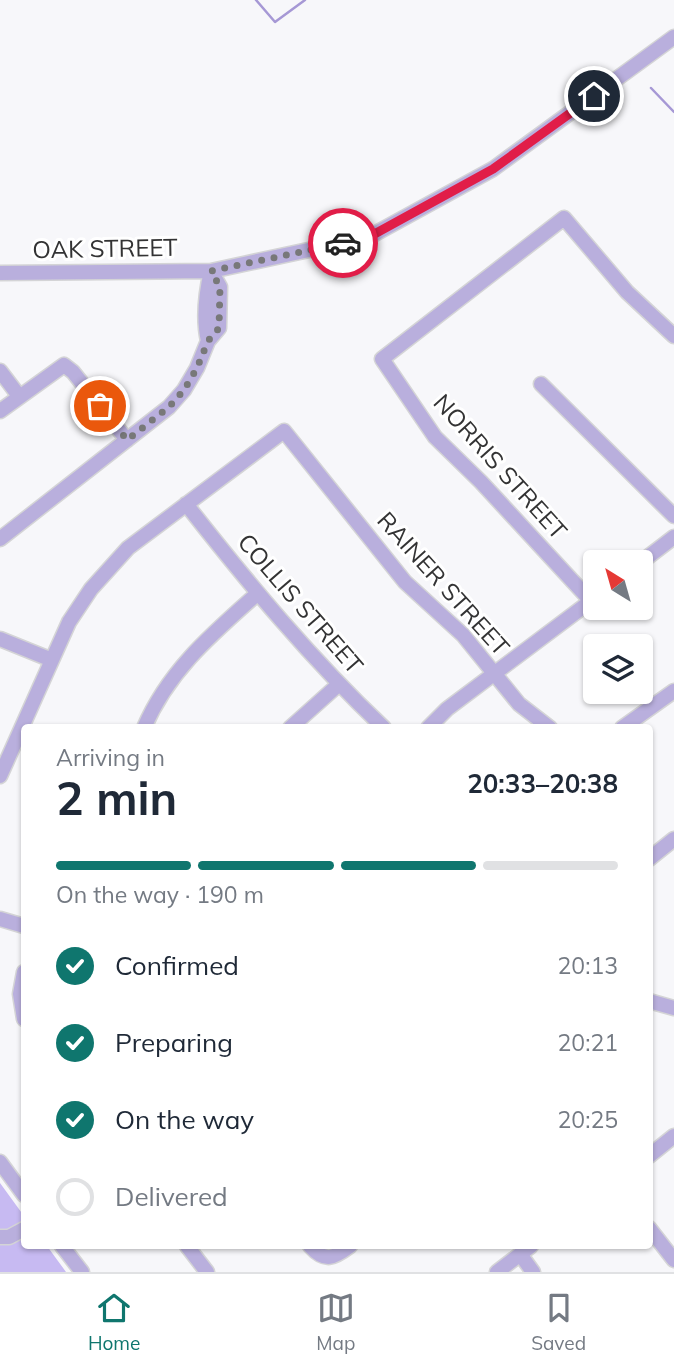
<!DOCTYPE html>
<meta charset="utf-8">
<style>
:root{--surface:#fff;--page:#f2f2f3;--text:#1f2937;--muted:#747a83;--line:#e0e1e3;--accent:#0f766e}
body{margin:0;font-family:Mulish,sans-serif;background:var(--page);color:var(--text);height:100vh;display:flex;flex-direction:column;font-size:26px;white-space:nowrap}
*{box-sizing:border-box;margin:0}
p{font-size:23px;color:var(--muted)}
.icon{flex:none;width:38px;height:38px;fill:none;stroke:currentColor;stroke-width:2;stroke-linecap:round;stroke-linejoin:round}
.map{position:relative;flex:1;overflow:hidden}
.sheet{position:absolute;left:21px;top:724px;width:632px;height:525px;display:flex;flex-direction:column;background:var(--surface);border-radius:7px;box-shadow:0 2px 5px #0004}
.sheet>*{flex:none}
.needle{width:46px;rotate:323deg}
.buttons{position:absolute;left:583px;top:550px;display:grid;gap:14px}
.buttons a{display:grid;place-items:center;width:70px;height:70px;border-radius:7px;background:var(--surface);box-shadow:0 2px 5px #0004;font-size:35px}
.pin{position:absolute;display:grid;place-items:center;width:60px;height:60px;color:#fff;margin:-30px;border:4px solid #fff;border-radius:50%;box-shadow:0 2px 7px #0007}
.courier{position:absolute;display:grid;place-items:center;width:70px;height:70px;margin:-35px;border:5px solid #e11d48;border-radius:50%;background:#fff;color:#222;box-shadow:0 2px 9px #0007}
.overview em{font-style:normal;font-weight:700}
.overview div{display:flex;flex-direction:column-reverse}
.overview{display:flex;align-items:center;justify-content:space-between;height:119px;padding:0 35px}
h1{font-size:46px;font-weight:700;line-height:52px}
.bar{display:grid;grid-template-columns:repeat(4,1fr);gap:10px 7px;align-content:center;height:84px;padding:0 35px}
.bar i{height:9px;border-radius:5px;background:var(--line)}
.bar .on{background:var(--accent)}
.bar p{grid-column:span 4}
ol{padding:0 35px;list-style:none}
li{display:flex;align-items:center;gap:21px;height:77px}
li p{margin-inline-start:auto}
li .icon{padding:7px;border-radius:50%;background:var(--accent);color:#fff;stroke-width:4}
li:last-child{color:var(--muted)}
li i{width:38px;height:38px;border:4px solid var(--line);border-radius:50%}
.menu{display:flex;justify-content:space-around;align-items:center;height:98px;border-top:2px solid var(--line);background:var(--surface);font-size:19px;color:var(--muted)}
.menu a{display:grid;justify-items:center;gap:4px}
.menu .on{color:var(--accent)}
.map>svg:first-child{display:block}
.green{fill:#c7baf2}
.lines{fill:none;stroke-linecap:round;stroke-linejoin:round}
.stream{stroke:#a698d5;stroke-width:2.5}
.minor-casing{stroke:#d4d4d6;stroke-width:17}
.minor{stroke:#b9afdd;stroke-width:14}
.done{stroke:#787879;stroke-width:7;stroke-dasharray:0 12.6}
.route{stroke:#e11d48;stroke-width:9}
.labels{text-anchor:middle;stroke-width:6;stroke-linejoin:round;paint-order:stroke}
.street-label{font-size:24px;fill:#333334;stroke:#fff}
</style>
<div class="map">
<svg width="674" height="1272" viewBox="0 0 674 1272">
<rect width="100%" height="100%" fill="#f7f7fa"/>
<path class="green" d="M0 1183 24 1216V1246H47L66 1272H0Z"/>
<g class="lines">
<path class="stream" d="M256 0 275 22 305 0
M651 88 674 112"/>
<defs>
<path id="minor" d="M0 273 211 271 369 237 493 169 674 37
M208 341C203 319 206 293 211 271
M0 371 19 396
M541 384 674 516
M0 411 64 365 73 372 127 440
M186 504C248 583 311 659 384 728
M0 539 169 407 184 390 197 368 208 341 219 328 220 287 211 271
M640 563 674 537
M591 601 481 482 435 437 382 359 564 218 627 292 674 336
M0 639 52 660
M144 728C168 671 212 634 257 594
M290 728 338 685
M428 728 447 709 595 598
M622 728 674 691
M0 776 69 622 91 589 128 548 284 431 405 582 463 635 519 704 550 728
M649 859 674 839
M0 919 24 926
M24 972 20 994 24 1019
M649 1001 674 1008
M649 1156 674 1136
M0 1162 24 1195
M649 1228 674 1260
M0 1237H9L24 1229
M62 1246 82 1272
M187 1246 207 1272
M310 1246C325 1263 334 1258 350 1246
M520 1254 533 1272
M497 1272 531 1246"/>
</defs>
<use href="#minor" class="minor-casing"/>
<use href="#minor" class="minor"/>
</g>
<g class="lines">
<path class="done" d="M100 406 127 440 169 407 184 390 197 368 208 341 219 328 220 287 211 271 343 243"/>
<path class="route" d="M343 243 369 237 493 169 594 96"/>
</g>
<g class="labels">
<g class="street-label">
<text transform="translate(105 249) rotate(-1)" y="8">OAK STREET</text>
<text transform="translate(500 467) rotate(48)" y="8">NORRIS STREET</text>
<text transform="translate(443 584) rotate(48)" y="8">RAINER STREET</text>
<text transform="translate(300 604) rotate(49)" y="8">COLLIS STREET</text>
</g>
</g>
</svg>
<div class="buttons">
<a><svg class="needle" viewBox="-14 -14 28 28"><path d="M0-13l5 13h-10z" fill="#e53935"/><path d="M0 13l5-13h-10z" fill="#747a83"/></svg></a>
<a><svg class="icon" aria-label="layers" viewBox="0 0 24 24"><path d="M12 4l9 5-9 5-9-5zM3 14l9 5 9-5"/></svg></a>
</div>
<div class="pin" style="left:100px;top:406px;background:#ea580c"><svg class="icon" aria-label="bag" viewBox="0 0 24 24"><path d="M5 8h14l-1 12H6zM9 8a3 3 0 0 1 6 0"/></svg></div>
<div class="pin" style="left:594px;top:96px;background:#1f2937"><svg class="icon" aria-label="home" viewBox="0 0 24 24"><path d="M3 11l9-7 9 7M6 9v11h12V9"/></svg></div>
<div class="courier" style="left:343px;top:243px"><svg class="icon" aria-label="car" viewBox="0 0 24 24"><path d="M5 17H2v-5l4-1 3-4h7l3 4 3 1v5h-3M9 17h6M6 11h13"/><circle cx="7" cy="17" r="2"/><circle cx="17" cy="17" r="2"/></svg></div>
<section class="sheet">
<div class="overview"><div><h1>2 min</h1><p>Arriving in</p></div><em>20:33–20:38</em></div>
<div class="bar"><i class="on"></i><i class="on"></i><i class="on"></i><i></i><p>On the way · 190 m</p></div>
<ol>
<li><svg class="icon" aria-label="check" viewBox="0 0 24 24"><path d="M5 12l5 5 9-10"/></svg>Confirmed<p>20:13</p></li>
<li><svg class="icon" aria-label="check" viewBox="0 0 24 24"><path d="M5 12l5 5 9-10"/></svg>Preparing<p>20:21</p></li>
<li><svg class="icon" aria-label="check" viewBox="0 0 24 24"><path d="M5 12l5 5 9-10"/></svg>On the way<p>20:25</p></li>
<li><i></i>Delivered</li>
</ol>
</section>
</div>
<nav class="menu">
<a class="on"><svg class="icon" aria-label="home" viewBox="0 0 24 24"><path d="M3 11l9-7 9 7M6 9v11h12V9"/></svg>Home</a>
<a><svg class="icon" aria-label="map" viewBox="0 0 24 24"><path d="M3 6l6-2 6 2 6-2v14l-6 2-6-2-6 2zM9 4v14M15 6v14"/></svg>Map</a>
<a><svg class="icon" aria-label="saved" viewBox="0 0 24 24"><path d="M7 4h10v16l-5-4-5 4z"/></svg>Saved</a>
</nav>
